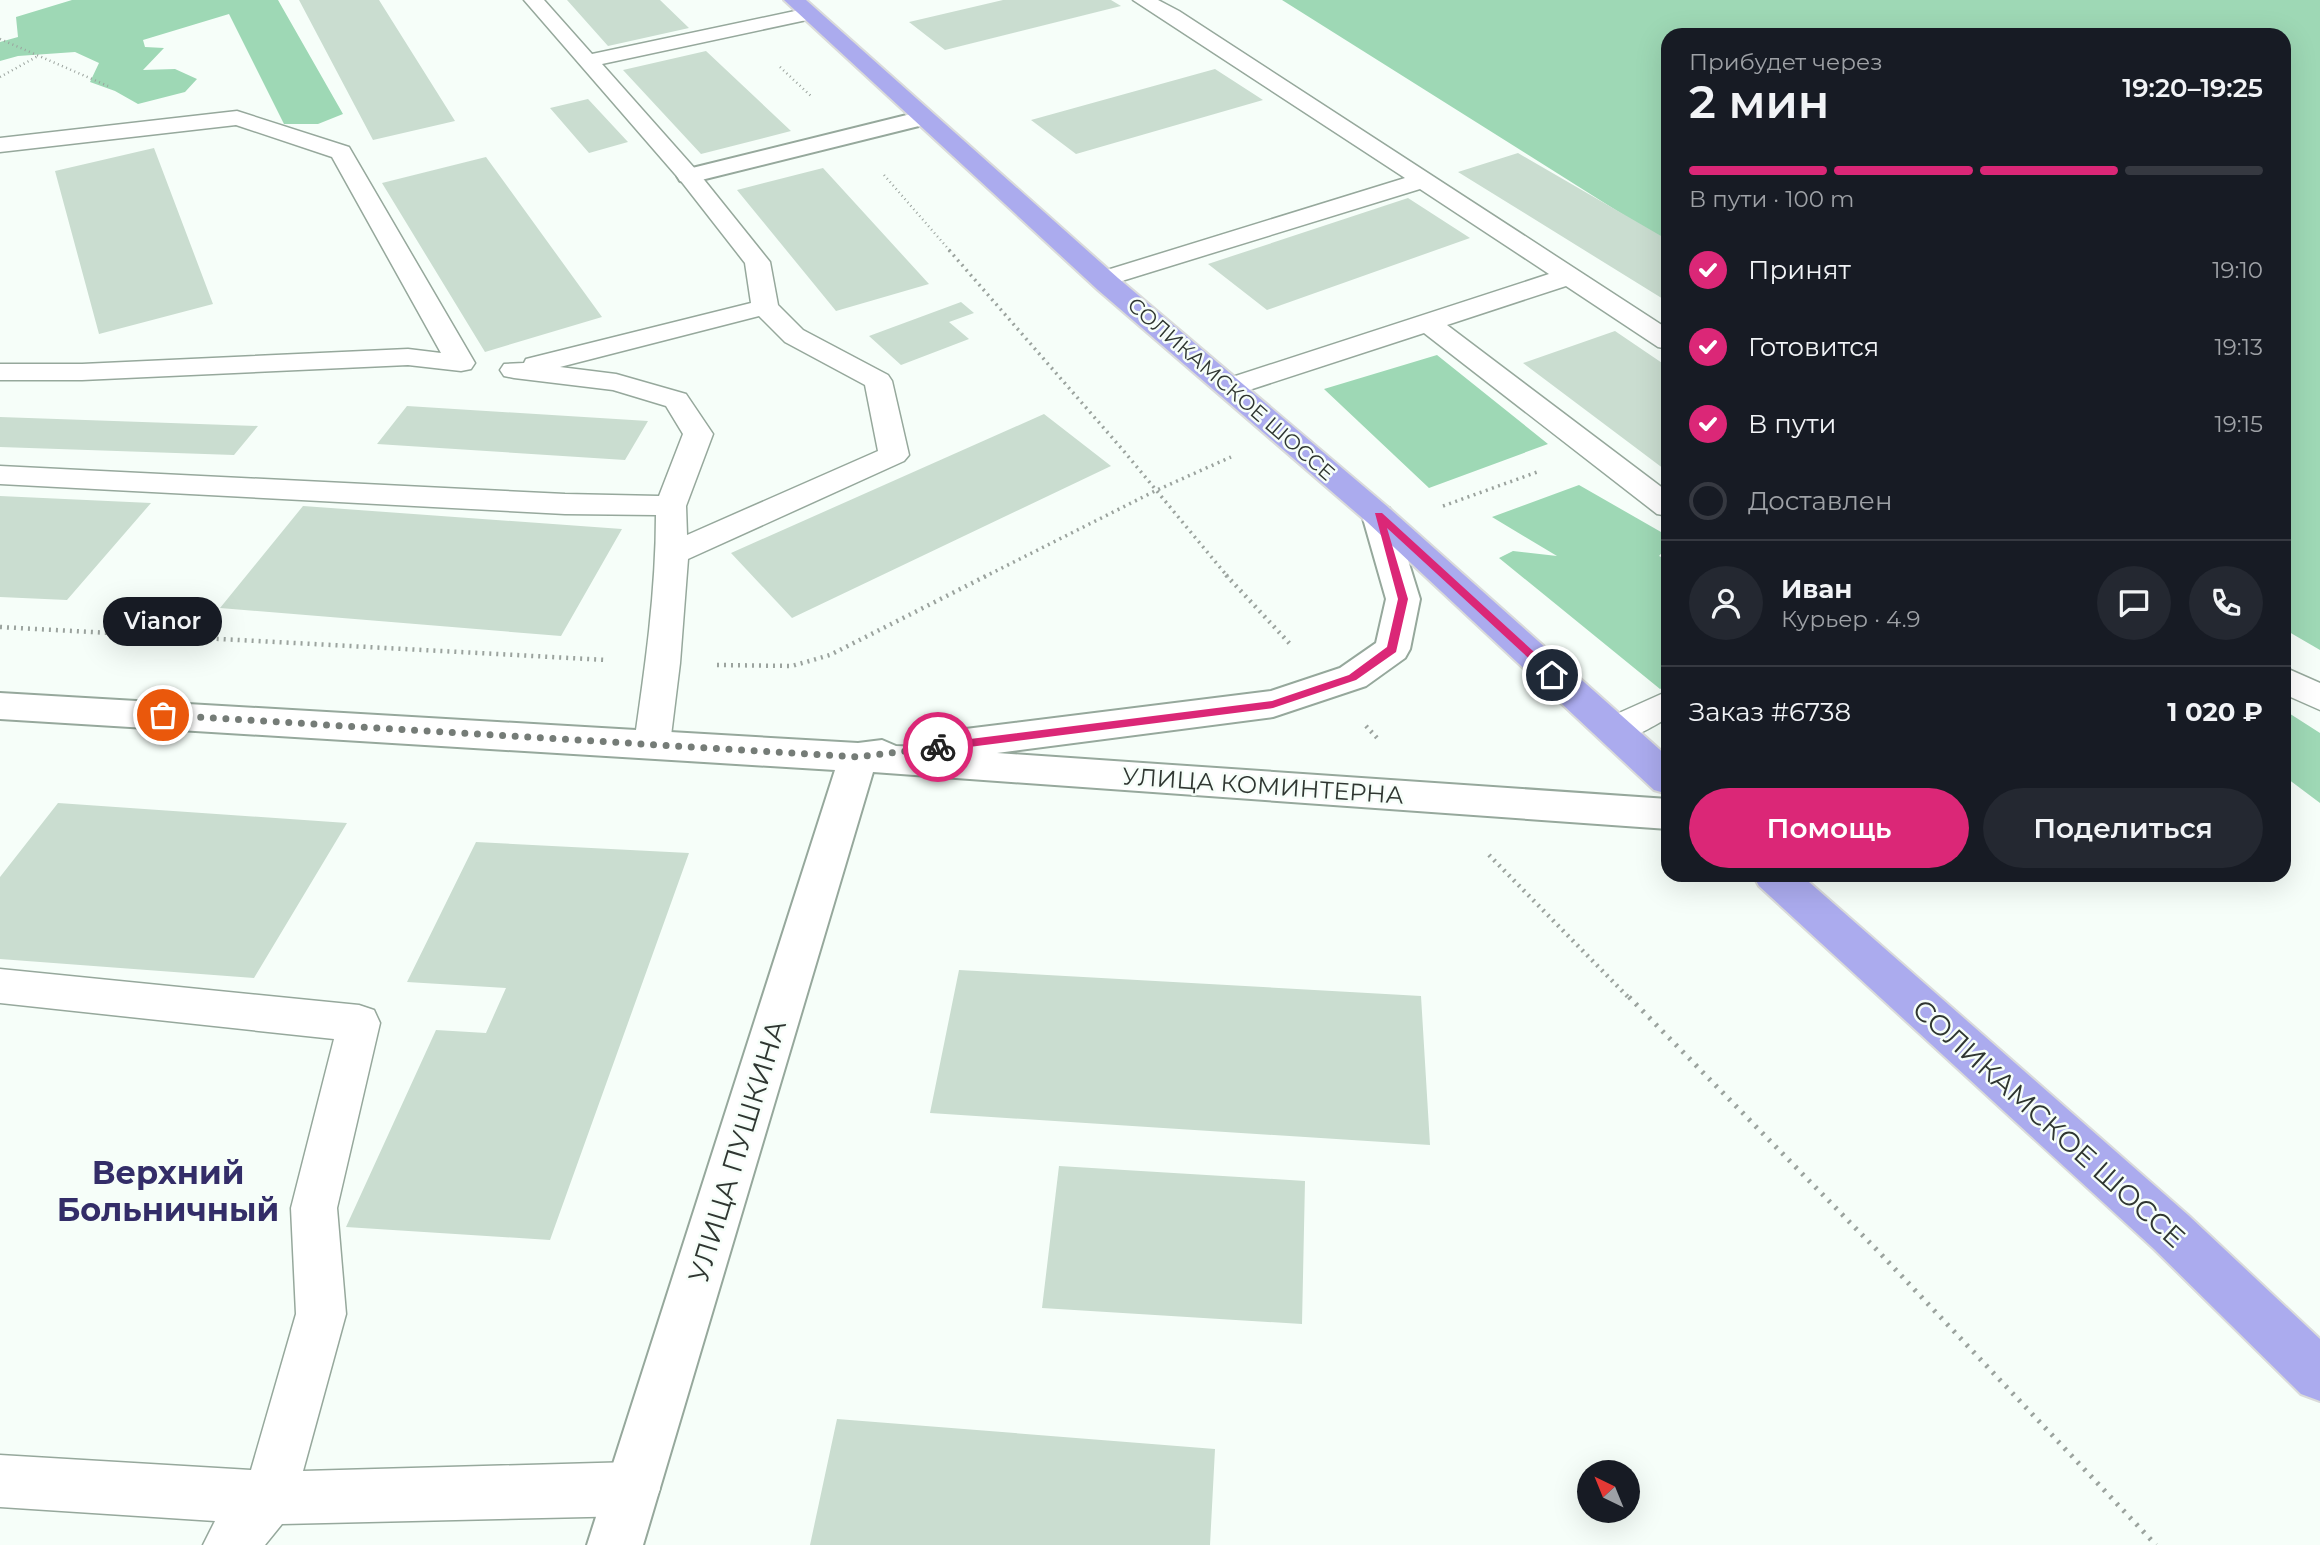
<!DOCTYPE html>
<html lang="ru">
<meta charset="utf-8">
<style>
:root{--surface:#171b24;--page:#242831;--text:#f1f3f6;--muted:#9ea1a6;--line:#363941;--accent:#db2777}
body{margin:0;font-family:Montserrat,sans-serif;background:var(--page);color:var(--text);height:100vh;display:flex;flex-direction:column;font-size:26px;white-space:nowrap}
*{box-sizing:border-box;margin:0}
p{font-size:23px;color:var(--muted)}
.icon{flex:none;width:38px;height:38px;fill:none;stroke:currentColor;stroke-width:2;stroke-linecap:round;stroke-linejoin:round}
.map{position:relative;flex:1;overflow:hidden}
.panel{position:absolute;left:1661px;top:28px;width:630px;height:854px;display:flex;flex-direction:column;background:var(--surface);border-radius:21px;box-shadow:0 7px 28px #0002}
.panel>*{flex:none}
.needle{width:46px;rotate:317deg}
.controls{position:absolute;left:1577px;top:1460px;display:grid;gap:14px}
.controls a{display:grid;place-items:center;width:63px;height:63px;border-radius:50%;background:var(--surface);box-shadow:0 7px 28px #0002;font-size:35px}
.pin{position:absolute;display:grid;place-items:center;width:60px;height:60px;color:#fff;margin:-30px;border:4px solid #fff;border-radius:50%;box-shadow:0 2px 7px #0007}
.courier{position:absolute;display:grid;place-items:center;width:70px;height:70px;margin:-35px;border:5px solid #db2777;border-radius:50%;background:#fff;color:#222;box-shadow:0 2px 9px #0007}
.bubble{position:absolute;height:49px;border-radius:24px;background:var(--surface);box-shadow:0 7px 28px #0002;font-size:23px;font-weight:600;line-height:49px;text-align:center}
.summary em{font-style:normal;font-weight:600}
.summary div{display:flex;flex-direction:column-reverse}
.summary{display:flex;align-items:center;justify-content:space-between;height:119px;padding:0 28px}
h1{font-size:46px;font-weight:600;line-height:52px}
.bar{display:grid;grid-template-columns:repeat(4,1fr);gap:10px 7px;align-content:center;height:84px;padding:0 28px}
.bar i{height:9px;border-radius:5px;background:var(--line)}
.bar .current{background:var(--accent)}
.bar p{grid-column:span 4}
.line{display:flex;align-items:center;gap:18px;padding:0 28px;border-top:2px solid var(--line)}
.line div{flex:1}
.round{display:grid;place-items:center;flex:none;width:74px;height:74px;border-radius:37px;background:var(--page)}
ol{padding:0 28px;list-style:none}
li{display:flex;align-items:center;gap:21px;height:77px}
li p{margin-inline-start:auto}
li .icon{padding:7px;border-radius:50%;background:var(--accent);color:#fff;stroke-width:4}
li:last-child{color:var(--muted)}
li i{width:38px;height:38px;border:4px solid var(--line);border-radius:50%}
.button{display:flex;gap:14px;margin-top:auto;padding:14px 28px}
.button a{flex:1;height:80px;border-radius:42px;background:var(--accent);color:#fff;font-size:28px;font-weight:600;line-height:80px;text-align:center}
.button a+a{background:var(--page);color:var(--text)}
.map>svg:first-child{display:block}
.green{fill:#9ed8b5}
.building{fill:#caddd0}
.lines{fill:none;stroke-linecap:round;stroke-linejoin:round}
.lane-casing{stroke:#96a89c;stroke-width:3}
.street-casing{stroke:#96a89c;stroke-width:4}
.highway-casing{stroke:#dadbda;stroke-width:4}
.path-far3{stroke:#9ba39e;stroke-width:2.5;stroke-dasharray:1 3.5;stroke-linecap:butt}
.path-far2{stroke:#9ba39e;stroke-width:3.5;stroke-dasharray:2 4.5;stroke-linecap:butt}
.path-far1{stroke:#9ba39e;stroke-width:4.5;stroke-dasharray:2 5;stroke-linecap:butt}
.path{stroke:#9ba39e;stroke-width:5;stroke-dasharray:2.5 7;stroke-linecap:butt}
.lane{fill:#fff;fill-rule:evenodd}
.street{fill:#fff;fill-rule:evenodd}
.highway{fill:#ababee;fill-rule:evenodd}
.route{fill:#db2777}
.done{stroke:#757c77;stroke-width:7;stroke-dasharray:0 12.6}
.labels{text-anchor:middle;stroke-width:5;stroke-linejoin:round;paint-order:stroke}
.far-street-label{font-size:21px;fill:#2f3631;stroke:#f6fef9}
.street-label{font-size:24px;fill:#2f3631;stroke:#f6fef9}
.near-street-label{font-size:28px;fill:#2f3631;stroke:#f6fef9}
.near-neighbourhood-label{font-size:32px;font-weight:bold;fill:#332d68;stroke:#f6fef9}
</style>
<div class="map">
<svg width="2320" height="1545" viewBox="0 0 2320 1545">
<rect width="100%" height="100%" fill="#f6fef9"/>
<path class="green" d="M72 0H278L343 114 318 124H284L229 14 143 40 145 47 164 48 143 70 175 69 197 79 185 92 138 104 115 91 90 82 99 63 75 52 18 56 0 61V42L18 37 16 17Z
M1282 0H2320V650L2284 629V35H1668V243Z
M1437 355 1548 444 1429 488 1324 389Z
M1579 485 1668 536V546L1659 556 1668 560V685L1660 689 1499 558 1513 551 1557 556 1492 517Z
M2284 710 2320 733V803L2284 776Z"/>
<path class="building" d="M299 0H379L455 121 373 140Z
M567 0H660L689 28 608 46Z
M1003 0H1111L1121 6 945 50 909 22Z
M706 51 791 131 701 154 623 70Z
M1215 69 1263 100 1076 154 1031 120Z
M588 99 628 142 589 153 550 108Z
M154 148 213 304 99 334 55 171Z
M1518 153 1668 240V302L1458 172Z
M486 157 602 317 485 352 382 183Z
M823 168 929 284 836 311 737 190Z
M1408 198 1470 238 1267 310 1208 264Z
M961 302 974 313 949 322 969 339 901 365 869 336Z
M1615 331 1668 367V472L1523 363Z
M407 406 648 421 625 460 377 444Z
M1044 414 1111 466 792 618 731 553Z
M0 417 258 426 234 455 0 447Z
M0 496 151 503 67 600 0 597Z
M303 506 622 529 561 636 220 608Z
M58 803 347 823 254 978 0 959V877Z
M476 842 689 853 550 1240 346 1227 436 1030 486 1033 506 988 407 982Z
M959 970 1421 996 1430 1145 930 1113Z
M1059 1166 1305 1181 1302 1324 1042 1308Z
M837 1419 1215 1449 1210 1545H810Z"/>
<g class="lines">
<defs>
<path id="lane" d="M524 0H544L592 54 809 8 816 10 819 14 816 18 602 64 697 171 766 257 770 262 778 305 803 330 888 375 892 381 909 455 904 461 688 559 680 663 670 744 665 753 652 757 639 753 634 744C645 668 656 592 656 515L565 514 0 484V466L565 494 659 496 683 434 666 406 613 390 514 378 504 376 500 370 504 364 524 363 526 359 751 303 745 263 681 181ZM759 316 785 342 865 385 878 451 687 535 686 506 713 434 686 394 616 374 560 367Z
M1133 0H1158L1179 11 1668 329V349L1658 347 1566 286 1447 325 1668 492V516L1657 514 1424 333 1240 393 1230 395 1220 393 1216 387 1220 381 1549 274 1420 189 1112 284 1103 287 1094 284 1090 279 1094 274 1405 178Z
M237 111 349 147 475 363 471 369 461 371 408 365 82 380H0V364H82L408 349 441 353 332 157 236 125 0 152V138Z
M2284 667 2320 683V710L2284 694Z
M1668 691V718C1647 729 1625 746 1601 739L1596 730 1601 721Z
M0 969 359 1005 374 1010 380 1023 337 1208 346 1314 303 1471 633 1462 652 1470 660 1489 652 1508 633 1516 282 1524 265 1545H203L215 1521 0 1507V1455L251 1470 296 1314 291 1208 334 1039 0 1003Z"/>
<path id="street" d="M923 111 931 113 934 118 931 123 689 183 680 181 677 176 680 171Z
M1378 505 1389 508 1394 515 1420 599 1410 649 1405 658 1366 686 1273 717 997 753 1668 799V829L873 772 643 1545H587L835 770 0 719V693L858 743 882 740 896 746 923 747 928 736 941 732 1271 691 1340 668 1376 643 1386 599 1362 515 1367 508Z"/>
<path id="highway" d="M784 0H806L1118 278 1389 508 1668 757V794L1654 790 1367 522 1098 290Z
M1753 875H1801L2188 1215 2320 1339V1401L2301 1394 2154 1249 1759 886Z"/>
</defs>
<use href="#lane" class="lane-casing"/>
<use href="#street" class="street-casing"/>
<use href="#highway" class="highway-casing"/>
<path class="path-far3" d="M0 39 108 86
M780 67 812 97
M0 77 38 56
M884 175 951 252"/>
<path class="path-far2" d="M949 250 1122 449 1228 577
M1443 506 1540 471
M984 577 1157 490 1231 457"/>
<path class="path-far1" d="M1226 575 1291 645
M0 627 607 660
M717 665 792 666 830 655 988 575
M1366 726 1379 740
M1489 855 1630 999"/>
<path class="path" d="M1629 997 1877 1250 2156 1545"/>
<use href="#lane" class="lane"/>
<use href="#street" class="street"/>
<use href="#highway" class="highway"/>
</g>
<path class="route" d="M1375 513H1382L1556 672V677H1549L1387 528 1408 599 1396 652 1356 680 1273 708 938 751 932 747 938 743 1272 701 1349 675 1387 647 1398 599Z"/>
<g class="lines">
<path class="done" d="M163 715 858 757 938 747"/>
</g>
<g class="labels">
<g class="far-street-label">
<text transform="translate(1231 389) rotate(41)" y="7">СОЛИКАМСКОЕ ШОССЕ</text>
</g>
<g class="street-label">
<text transform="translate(1263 786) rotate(4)" y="8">УЛИЦА КОМИНТЕРНА</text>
</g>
<g class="near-street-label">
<text transform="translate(2049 1123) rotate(42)" y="10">СОЛИКАМСКОЕ ШОССЕ</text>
<text transform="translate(737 1151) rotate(-73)" y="10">УЛИЦА ПУШКИНА</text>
</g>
<g class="near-neighbourhood-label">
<text x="168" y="1184">Верхний<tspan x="168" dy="37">Больничный</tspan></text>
</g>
</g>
</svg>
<div class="controls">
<a><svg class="needle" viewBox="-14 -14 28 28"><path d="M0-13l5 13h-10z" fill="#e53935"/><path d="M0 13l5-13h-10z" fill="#9ea1a6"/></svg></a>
</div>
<div class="pin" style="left:163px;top:715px;background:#ea580c"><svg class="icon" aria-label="bag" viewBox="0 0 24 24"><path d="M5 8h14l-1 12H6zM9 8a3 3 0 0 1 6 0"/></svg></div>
<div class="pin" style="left:1552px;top:675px;background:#1f2937"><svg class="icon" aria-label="home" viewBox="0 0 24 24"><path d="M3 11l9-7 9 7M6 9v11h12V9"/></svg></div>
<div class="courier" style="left:938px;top:747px"><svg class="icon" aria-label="bike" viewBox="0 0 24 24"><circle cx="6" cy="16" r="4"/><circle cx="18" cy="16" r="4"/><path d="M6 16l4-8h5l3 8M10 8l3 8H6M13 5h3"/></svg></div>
<div class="bubble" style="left:103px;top:597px;width:119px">Vianor</div>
<section class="panel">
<div class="summary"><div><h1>2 мин</h1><p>Прибудет через</p></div><em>19:20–19:25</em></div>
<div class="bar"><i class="current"></i><i class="current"></i><i class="current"></i><i></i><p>В пути · 100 m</p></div>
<ol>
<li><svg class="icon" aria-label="check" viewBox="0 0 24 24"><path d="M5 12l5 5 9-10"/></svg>Принят<p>19:10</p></li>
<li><svg class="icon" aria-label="check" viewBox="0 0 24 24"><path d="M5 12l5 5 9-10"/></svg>Готовится<p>19:13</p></li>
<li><svg class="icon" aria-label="check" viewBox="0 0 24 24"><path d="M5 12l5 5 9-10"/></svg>В пути<p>19:15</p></li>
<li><i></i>Доставлен</li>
</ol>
<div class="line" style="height:126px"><a class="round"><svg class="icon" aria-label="person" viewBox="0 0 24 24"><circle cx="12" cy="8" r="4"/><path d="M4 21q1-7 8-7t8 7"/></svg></a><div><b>Иван</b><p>Курьер · 4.9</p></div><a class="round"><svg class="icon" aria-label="chat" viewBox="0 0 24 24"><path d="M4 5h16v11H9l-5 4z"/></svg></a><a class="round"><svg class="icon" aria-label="phone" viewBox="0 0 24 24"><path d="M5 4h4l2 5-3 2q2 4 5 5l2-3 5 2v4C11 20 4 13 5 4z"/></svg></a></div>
<div class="line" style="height:91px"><div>Заказ #6738</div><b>1 020 ₽</b></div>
<div class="button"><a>Помощь</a><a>Поделиться</a></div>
</section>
</div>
